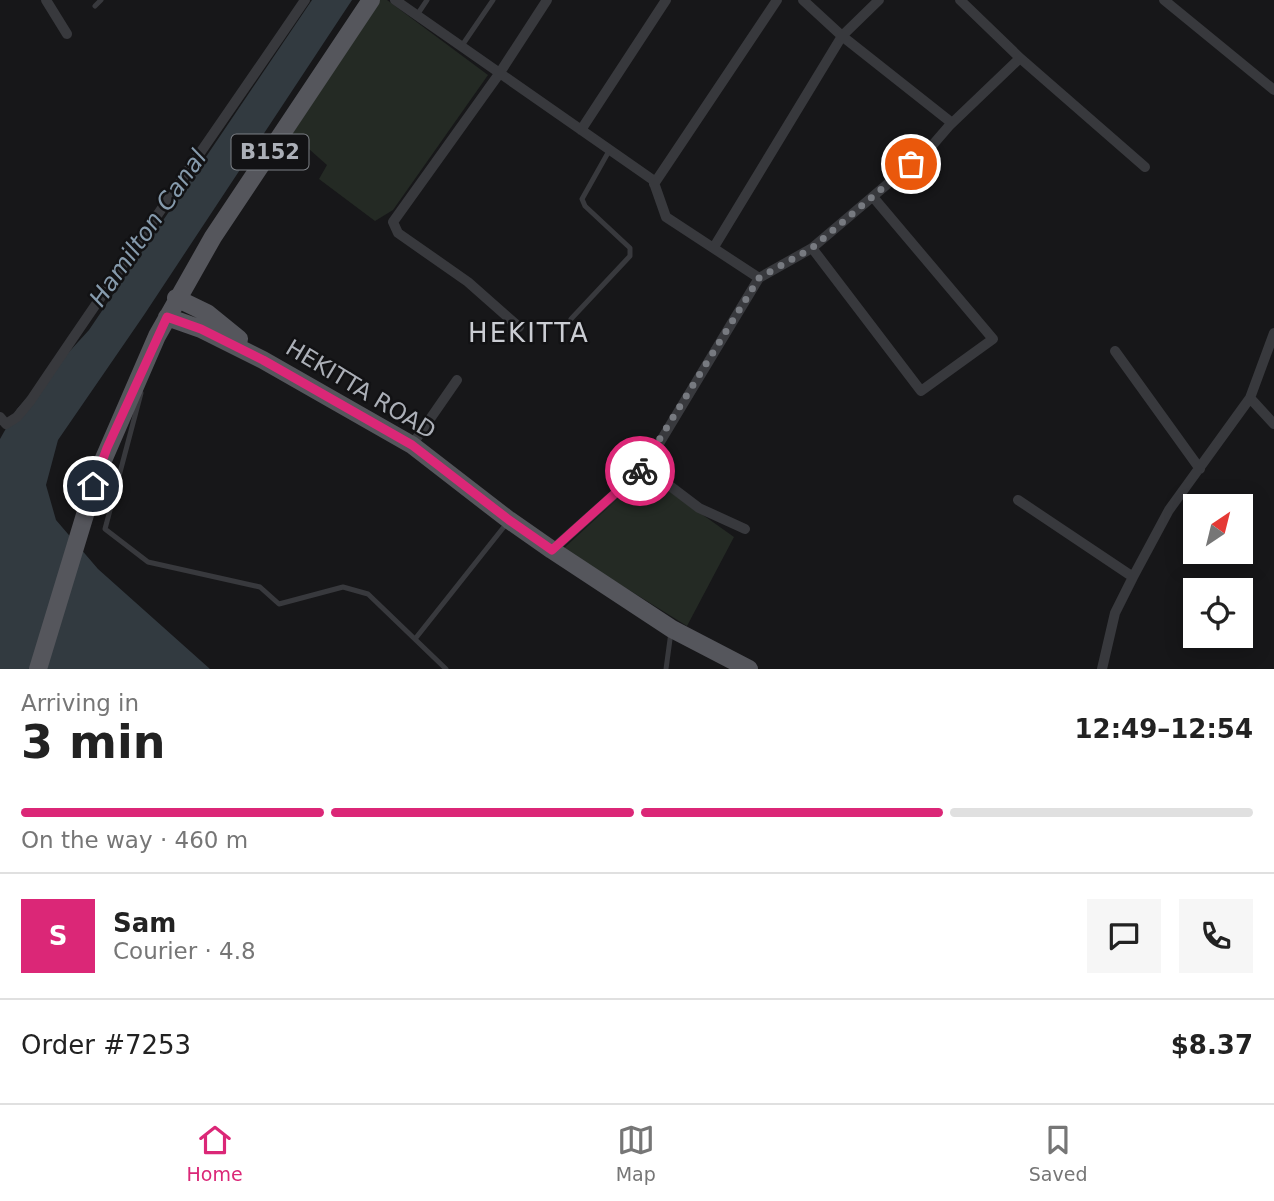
<!DOCTYPE html>
<meta charset="utf-8">
<style>
:root{--surface:#fff;--page:#f6f6f6;--text:#222;--muted:#767676;--line:#e0e0e0;--accent:#db2777}
body{margin:0;font-family:"DejaVu Sans",sans-serif;background:var(--page);color:var(--text);height:100vh;display:flex;flex-direction:column;font-size:26px;white-space:nowrap}
*{box-sizing:border-box;margin:0}
p{font-size:23px;color:var(--muted)}
.icon{flex:none;width:38px;height:38px;fill:none;stroke:currentColor;stroke-width:2;stroke-linecap:round;stroke-linejoin:round}
.map{position:relative;height:669px;overflow:hidden}
.sheet{display:flex;flex-direction:column;background:var(--surface);flex:1}
.sheet>*{flex:none}
.needle{width:46px;rotate:35deg}
.controls{position:absolute;left:1183px;top:494px;display:grid;gap:14px}
.controls a{display:grid;place-items:center;width:70px;height:70px;border-radius:0px;background:var(--surface);box-shadow:0 4px 18px #0003;font-size:35px}
.pin{position:absolute;display:grid;place-items:center;width:60px;height:60px;color:#fff;margin:-30px;border:4px solid #fff;border-radius:50%;box-shadow:0 2px 7px #0007}
.courier{position:absolute;display:grid;place-items:center;width:70px;height:70px;margin:-35px;border:5px solid #db2777;border-radius:50%;background:#fff;color:#222;box-shadow:0 2px 9px #0007}
.overview em{font-style:normal;font-weight:700}
.overview div{display:flex;flex-direction:column-reverse}
.overview{display:flex;align-items:center;justify-content:space-between;height:119px;padding:0 21px}
h1{font-size:46px;font-weight:700;line-height:52px}
.bar{display:grid;grid-template-columns:repeat(4,1fr);gap:10px 7px;align-content:center;height:84px;padding:0 21px}
.bar i{height:9px;border-radius:5px;background:var(--line)}
.bar .active{background:var(--accent)}
.bar p{grid-column:span 4}
.line{display:flex;align-items:center;gap:18px;padding:0 21px;border-top:2px solid var(--line)}
.line div{flex:1}
.round{display:grid;place-items:center;flex:none;width:74px;height:74px;border-radius:0px;background:var(--page)}
.menu{display:flex;justify-content:space-around;align-items:center;height:98px;border-top:2px solid var(--line);background:var(--surface);font-size:19px;color:var(--muted)}
.menu a{display:grid;justify-items:center;gap:4px}
.menu .active{color:var(--accent)}
.map>svg:first-child{display:block}
.green{fill:#242a24}
.water{fill:#323a40}
.lines{fill:none;stroke-linecap:round;stroke-linejoin:round}
.service{stroke:#38393d;stroke-width:5}
.minor{stroke:#38393d;stroke-width:10}
.primary{stroke:#55565c;stroke-width:18}
.done{stroke:#777a80;stroke-width:7;stroke-dasharray:0 12.6}
.route{stroke:#db2777;stroke-width:9}
.labels{text-anchor:middle;stroke-width:5;stroke-linejoin:round;paint-order:stroke}
.shield{fill:#121214;stroke:#7d8086;stroke-width:2}
.shield-label{font-size:21px;font-weight:bold;fill:#abafb7}
.street-label{font-size:23px;fill:#abafb7;stroke:#121214}
.water-label{font-size:24px;font-style:italic;fill:#869bad;stroke:#121214}
.quarter-label{font-size:26px;letter-spacing:2px;fill:#cbcdd3;stroke:#121214}
</style>
<div class="map">
<svg width="1274" height="669" viewBox="0 0 1274 669">
<rect width="100%" height="100%" fill="#171719"/>
<path class="green" d="M379 0H387L488 75 393 210 375 221 319 179 327 165 292 134Z
M648 476 734 537 687 626 563 549 640 478Z"/>
<path class="water" d="M312 0H352L144 315 58 440 46 485 56 520 98 569 210 669H0V439L17 409 89 330Z"/>
<g class="lines">
<path class="service" d="M95 6 101 0
M417 15 427 0
M461 47 493 0
M571 319 630 256V248L585 206 582 199 609 151
M141 393 105 529 148 562 260 587 279 604 343 587 368 594 446 669
M415 639 507 523
M666 669 671 632"/>
<path class="minor" d="M46 0 67 34
M395 0 653 180 666 217 759 278 812 248 930 148 949 126 1020 58 1145 167
M803 0 842 36 952 123
M960 0 1020 58
M1164 0 1274 90
M581 130 666 0
M654 184 777 0
M714 247 842 36 879 0
M812 248 921 391 993 339 873 197
M519 327 468 282 398 233 393 222 499 74 547 0
M1115 351 1200 469
M1250 398 1274 424
M0 417 6 424 17 417 31 400C121 266 214 134 305 0
M412 445 457 380
M645 467 699 508 745 529
M1018 500 1133 577
M552 550 645 467 759 278
M1102 669 1115 613 1133 577 1169 510 1250 398 1274 333"/>
<path class="primary" d="M176 298 207 313 239 339
M167 317 201 329 263 360 412 445 509 520 552 550 672 629 749 669
M38 669 98 472 157 336 213 237 371 0"/>
</g>
<g class="lines">
<path class="done" d="M640 471 759 278 812 248 911 164"/>
<path class="route" d="M93 486 107 448 167 317 201 329 263 360 412 445 509 520 552 550 640 471"/>
</g>
<g class="labels">
<rect class="shield" x="231.5" y="134.5" width="77" height="35" rx="5"/>
<g class="shield-label">
<text x="270" y="159">B152</text>
</g>
<g class="street-label">
<text transform="translate(361 389) rotate(31)" y="8">HEKITTA ROAD</text>
</g>
<g class="water-label">
<text transform="translate(148 228) rotate(-55)" y="8">Hamilton Canal</text>
</g>
<g class="quarter-label">
<text x="529" y="342">HEKITTA</text>
</g>
</g>
</svg>
<div class="controls">
<a><svg class="needle" viewBox="-14 -14 28 28"><path d="M0-13l5 13h-10z" fill="#e53935"/><path d="M0 13l5-13h-10z" fill="#767676"/></svg></a>
<a><svg class="icon" aria-label="locate" viewBox="0 0 24 24"><circle cx="12" cy="12" r="6"/><path d="M12 2v4M12 18v4M2 12h4M18 12h4"/></svg></a>
</div>
<div class="pin" style="left:911px;top:164px;background:#ea580c"><svg class="icon" aria-label="bag" viewBox="0 0 24 24"><path d="M5 8h14l-1 12H6zM9 8a3 3 0 0 1 6 0"/></svg></div>
<div class="pin" style="left:93px;top:486px;background:#1f2937"><svg class="icon" aria-label="home" viewBox="0 0 24 24"><path d="M3 11l9-7 9 7M6 9v11h12V9"/></svg></div>
<div class="courier" style="left:640px;top:471px"><svg class="icon" aria-label="bike" viewBox="0 0 24 24"><circle cx="6" cy="16" r="4"/><circle cx="18" cy="16" r="4"/><path d="M6 16l4-8h5l3 8M10 8l3 8H6M13 5h3"/></svg></div>
</div>
<section class="sheet">
<div class="overview"><div><h1>3 min</h1><p>Arriving in</p></div><em>12:49–12:54</em></div>
<div class="bar"><i class="active"></i><i class="active"></i><i class="active"></i><i></i><p>On the way · 460 m</p></div>
<div class="line" style="height:126px"><b class="round" style="background:var(--accent);color:#fff">S</b><div><b>Sam</b><p>Courier · 4.8</p></div><a class="round"><svg class="icon" aria-label="chat" viewBox="0 0 24 24"><path d="M4 5h16v11H9l-5 4z"/></svg></a><a class="round"><svg class="icon" aria-label="phone" viewBox="0 0 24 24"><path d="M5 4h4l2 5-3 2q2 4 5 5l2-3 5 2v4C11 20 4 13 5 4z"/></svg></a></div>
<div class="line" style="height:91px"><div>Order #7253</div><b>$8.37</b></div>
</section>
<nav class="menu">
<a class="active"><svg class="icon" aria-label="home" viewBox="0 0 24 24"><path d="M3 11l9-7 9 7M6 9v11h12V9"/></svg>Home</a>
<a><svg class="icon" aria-label="map" viewBox="0 0 24 24"><path d="M3 6l6-2 6 2 6-2v14l-6 2-6-2-6 2zM9 4v14M15 6v14"/></svg>Map</a>
<a><svg class="icon" aria-label="saved" viewBox="0 0 24 24"><path d="M7 4h10v16l-5-4-5 4z"/></svg>Saved</a>
</nav>
